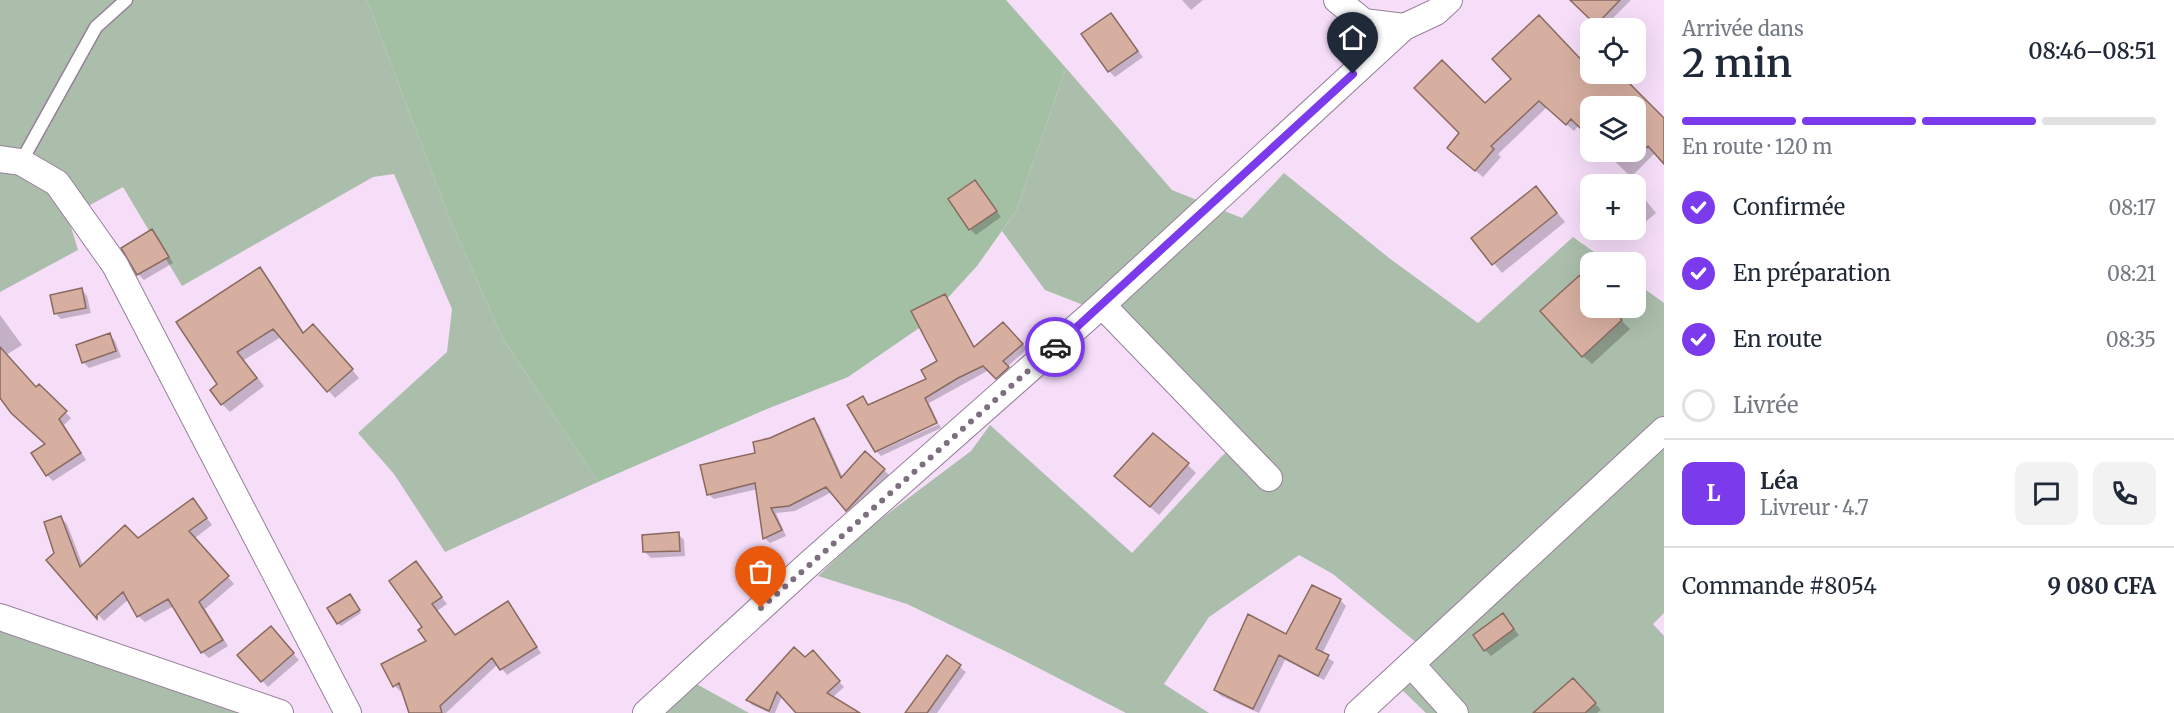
<!DOCTYPE html>
<html lang="fr">
<meta charset="utf-8">
<style>
:root{--surface:#fff;--page:#f2f2f3;--text:#1f2937;--muted:#747a83;--line:#e0e1e3;--accent:#7c3aed}
body{margin:0;font-family:Merriweather,serif;background:var(--page);color:var(--text);height:100vh;display:flex;flex-direction:column;font-size:22px;white-space:nowrap}
*{box-sizing:border-box;margin:0}
p{font-size:20px;color:var(--muted)}
.icon{flex:none;width:33px;height:33px;fill:none;stroke:currentColor;stroke-width:2;stroke-linecap:round;stroke-linejoin:round}
.map{position:relative;flex:1;overflow:hidden}
.panel{display:flex;flex-direction:column;background:var(--surface);width:510px}
.panel>*{flex:none}
.tools{position:absolute;left:1580px;top:18px;display:grid;gap:12px}
.tools a{display:grid;place-items:center;width:66px;height:66px;border-radius:12px;background:var(--surface);box-shadow:0 6px 24px #0002;font-size:30px}
.pin{position:absolute;display:grid;place-items:center;width:51px;height:51px;color:#fff;margin:-62px -26px;border-radius:50% 50% 50% 0;rotate:-45deg;box-shadow:0 0 6px #0007}
.pin .icon{rotate:45deg}
.courier{position:absolute;display:grid;place-items:center;width:60px;height:60px;margin:-30px;border:4px solid #7c3aed;border-radius:50%;background:#fff;color:#222;box-shadow:0 2px 8px #0007}
.overview em{font-style:normal;font-weight:600}
.overview div{display:flex;flex-direction:column-reverse}
.overview{display:flex;align-items:center;justify-content:space-between;height:102px;padding:0 18px}
h1{font-size:39px;font-weight:600;line-height:45px}
.bar{display:grid;grid-template-columns:repeat(4,1fr);gap:9px 6px;align-content:center;height:72px;padding:0 18px}
.bar i{height:8px;border-radius:4px;background:var(--line)}
.bar .selected{background:var(--accent)}
.bar p{grid-column:span 4}
.line{display:flex;align-items:center;gap:15px;padding:0 18px;border-top:2px solid var(--line)}
.line div{flex:1}
.round{display:grid;place-items:center;flex:none;width:63px;height:63px;border-radius:12px;background:var(--page)}
ol{padding:0 18px;list-style:none}
li{display:flex;align-items:center;gap:18px;height:66px}
li p{margin-inline-start:auto}
li .icon{padding:6px;border-radius:50%;background:var(--accent);color:#fff;stroke-width:4}
li:last-child{color:var(--muted)}
li i{width:33px;height:33px;border:3px solid var(--line);border-radius:50%}
main{display:flex;flex:1;min-height:0}
.map>svg:first-child{display:block}
.green{fill:#abbdab}
.forest{fill:#a4c0a4}
.shadow{fill:#0003}
.building{fill:#d6afa1;stroke:#8a6a5f;stroke-width:1.5}
.lines{fill:none;stroke-linecap:round;stroke-linejoin:round}
.lane-casing{stroke:#968199;stroke-width:15}
.street-casing{stroke:#968199;stroke-width:28}
.lane{stroke:#fff;stroke-width:12}
.street{stroke:#fff;stroke-width:26}
.done{stroke:#7d6f7f;stroke-width:6;stroke-dasharray:0 10.8}
.route{stroke:#7c3aed;stroke-width:8}
</style>
<main>
<div class="map">
<svg width="1664" height="713" viewBox="0 0 1664 713">
<rect width="100%" height="100%" fill="#f6def9"/>
<path class="green" d="M0 0H367L449 217 503 339 598 482 445 552 394 474 358 433 447 352 452 309 394 174 373 177 182 286 123 187 68 217 78 250 0 292Z
M1066 68 1172 190 1242 218 1284 173 1389 258 1478 323 1573 237 1608 262H1590V308H1635V282L1664 303V613L1653 624 1664 636V713H1426L1398 686 1429 653 1333 574 1299 555 1209 617 1164 684 1209 713H1126L1009 653 907 604 818 576 870 527 971 451 990 425 1132 553 1221 457 1238 442 1086 306 1045 290 1002 231 1016 211Z
M0 616 274 713H0Z
M691 681 749 713H651Z"/>
<path class="forest" d="M367 0H1006L1066 68 1016 211 977 266 922 326 848 377 767 409 598 482 503 339 449 217Z"/>
<path class="shadow" d="M1182 0H1203L1191 10Z
M1572 0H1631L1603 28Z
M1111 15 1143 57 1115 77 1109 71Z
M1590 67V74H1627L1623 78 1664 120V162L1656 152 1631 177 1605 152H1635V106H1590V136L1579 125 1574 131 1547 107 1498 154 1501 157 1483 177 1456 155 1485 105Z
M1629 180 1633 184H1623Z
M975 182 1001 217 976 235 970 229Z
M1635 187 1656 213 1635 231 1634 230Z
M1544 197 1565 222 1502 273 1473 238Z
M152 231 158 237 173 263 144 280 138 274 123 248Z
M260 269 267 277 304 333H321L359 378 335 398 281 337 244 360 264 386 230 412 222 404 219 385Z
M1590 287V308H1609L1630 329 1592 364 1583 356Z
M82 290 87 296 91 313 61 319 55 313Z
M944 295 949 300 975 348 1008 328 1027 349 1007 367 1012 373 1001 383 989 370 929 403 938 422 875 450 862 398 869 406 928 379 939 362Z
M0 315 22 345 6 355 36 389 39 386 71 418 64 425 86 460 53 481 47 475V445L0 397Z
M110 335 115 341 121 357 89 368 83 362Z
M814 419 819 425 843 478 884 470 889 475 852 515 832 492 795 511 776 513 786 536 770 543 764 538 758 489 714 499 708 494 757 454 770 439Z
M939 424 941 428 881 456 877 452Z
M1188 465 1196 473 1159 515 1125 485Z
M199 507 212 525 195 538 234 584 205 609 228 646 209 658 202 652 174 606 145 622 138 616 129 599 104 621 48 560 56 553 61 518 67 524 83 566 138 540Z
M678 534 684 540 685 556 651 558 645 552Z
M416 563 447 604 437 611 456 636 507 603 541 653 507 675 498 664 446 713H410L403 690 400 691 395 686 428 642 424 627Z
M352 599 361 613 341 626 338 623Z
M1340 600 1346 606 1322 654 1334 662 1324 680 1285 660 1259 713 1221 696 1215 690 1287 636Z
M1503 615 1519 635 1491 656 1485 650Z
M276 634 299 660 268 687 239 655Z
M817 657 844 687 832 698 857 713H798L782 696 775 713H770L752 705 748 700 805 659Z
M947 657 966 672 937 713H907Z
M1579 685 1601 710 1597 713H1535Z"/>
<path class="building" d="M1570 0H1620L1596 25Z
M1111 13 1138 51 1108 72 1081 34Z
M1539 15 1590 69V74H1620L1664 118V164L1648 146 1635 159V106H1590V138L1571 119 1566 125 1539 101 1491 146 1494 149 1475 171 1447 148 1459 133 1414 88 1442 60 1485 103 1511 79 1492 59Z
M975 180 997 211 969 230 948 199Z
M1536 186 1557 213 1492 265 1471 238Z
M152 229 169 257 137 275 121 248Z
M260 267 303 333 313 324 353 369 327 392 273 329 237 352 257 378 221 405 210 390 217 384 176 322Z
M1580 275 1590 286V308H1611L1622 320 1582 357 1540 311Z
M82 288 86 308 54 314 50 295Z
M945 294 974 347 1003 322 1023 344 1003 361 1009 367 996 379 983 366 958 378 925 398 937 423 875 452 847 405 863 396 868 405 926 379 921 370 937 361 911 311Z
M110 333 116 351 82 363 76 345Z
M0 347 36 387 39 384 67 411 59 419 81 453 46 476 31 453 45 444 11 413 0 398Z
M814 418 841 478 865 451 885 469 846 511 826 487 789 506 771 508 782 530 763 539 755 483 707 495 700 465 755 453 753 442 770 438Z
M1153 433 1189 463 1150 507 1114 476Z
M193 498 207 518 189 531 229 576 199 602 223 640 201 653 168 599 137 617 123 592 97 615V619L46 560 54 553 44 522 61 516 80 567 125 525 138 538Z
M679 532 680 551 643 552 642 535Z
M416 561 442 597 432 604 455 635 508 601 537 647 500 670 492 658 440 706 442 713H409L399 683 393 687 381 664 426 641 418 630 422 627 389 581Z
M1312 585 1341 599 1316 649 1329 655 1318 676 1279 655 1253 709 1214 690 1248 614 1286 634Z
M350 594 360 610 337 624 327 608Z
M1503 613 1514 629 1484 651 1473 635Z
M271 626 294 653 261 682 237 655Z
M794 647 805 657 813 650 840 681 827 693 860 713H796L777 692 769 711 746 700Z
M947 655 961 665 927 713H905Z
M1573 678 1596 703 1585 713H1533Z"/>
<g class="lines">
<defs>
<path id="lane" d="M21 162 96 27 126 0"/>
<path id="street" d="M1337 0 1364 22 1404 27 1436 12 1449 0
M0 159 21 162 57 183 115 265 348 713
M1102 305 1269 478
M0 617 280 713
M1411 664 1455 713
M646 713 810 563 1102 305 1404 27
M1358 713 1664 430"/>
</defs>
<use href="#lane" class="lane-casing"/>
<use href="#street" class="street-casing"/>
<use href="#lane" class="lane"/>
<use href="#street" class="street"/>
</g>
<g class="lines">
<path class="done" d="M761 608 1055 347"/>
<path class="route" d="M1055 347 1353 74"/>
</g>
</svg>
<div class="tools">
<a><svg class="icon" aria-label="locate" viewBox="0 0 24 24"><circle cx="12" cy="12" r="6"/><path d="M12 2v4M12 18v4M2 12h4M18 12h4"/></svg></a>
<a><svg class="icon" aria-label="layers" viewBox="0 0 24 24"><path d="M12 4l9 5-9 5-9-5zM3 14l9 5 9-5"/></svg></a>
<a>+</a>
<a>−</a>
</div>
<div class="pin" style="left:761px;top:608px;background:#ea580c"><svg class="icon" aria-label="bag" viewBox="0 0 24 24"><path d="M5 8h14l-1 12H6zM9 8a3 3 0 0 1 6 0"/></svg></div>
<div class="pin" style="left:1353px;top:74px;background:#1f2937"><svg class="icon" aria-label="home" viewBox="0 0 24 24"><path d="M3 11l9-7 9 7M6 9v11h12V9"/></svg></div>
<div class="courier" style="left:1055px;top:347px"><svg class="icon" aria-label="car" viewBox="0 0 24 24"><path d="M5 17H2v-5l4-1 3-4h7l3 4 3 1v5h-3M9 17h6M6 11h13"/><circle cx="7" cy="17" r="2"/><circle cx="17" cy="17" r="2"/></svg></div>
</div>
<section class="panel">
<div class="overview"><div><h1>2 min</h1><p>Arrivée dans</p></div><em>08:46–08:51</em></div>
<div class="bar"><i class="selected"></i><i class="selected"></i><i class="selected"></i><i></i><p>En route · 120 m</p></div>
<ol>
<li><svg class="icon" aria-label="check" viewBox="0 0 24 24"><path d="M5 12l5 5 9-10"/></svg>Confirmée<p>08:17</p></li>
<li><svg class="icon" aria-label="check" viewBox="0 0 24 24"><path d="M5 12l5 5 9-10"/></svg>En préparation<p>08:21</p></li>
<li><svg class="icon" aria-label="check" viewBox="0 0 24 24"><path d="M5 12l5 5 9-10"/></svg>En route<p>08:35</p></li>
<li><i></i>Livrée</li>
</ol>
<div class="line" style="height:108px"><b class="round" style="background:var(--accent);color:#fff">L</b><div><b>Léa</b><p>Livreur · 4.7</p></div><a class="round"><svg class="icon" aria-label="chat" viewBox="0 0 24 24"><path d="M4 5h16v11H9l-5 4z"/></svg></a><a class="round"><svg class="icon" aria-label="phone" viewBox="0 0 24 24"><path d="M5 4h4l2 5-3 2q2 4 5 5l2-3 5 2v4C11 20 4 13 5 4z"/></svg></a></div>
<div class="line" style="height:78px"><div>Commande #8054</div><b>9 080 CFA</b></div>
</section>
</main>
